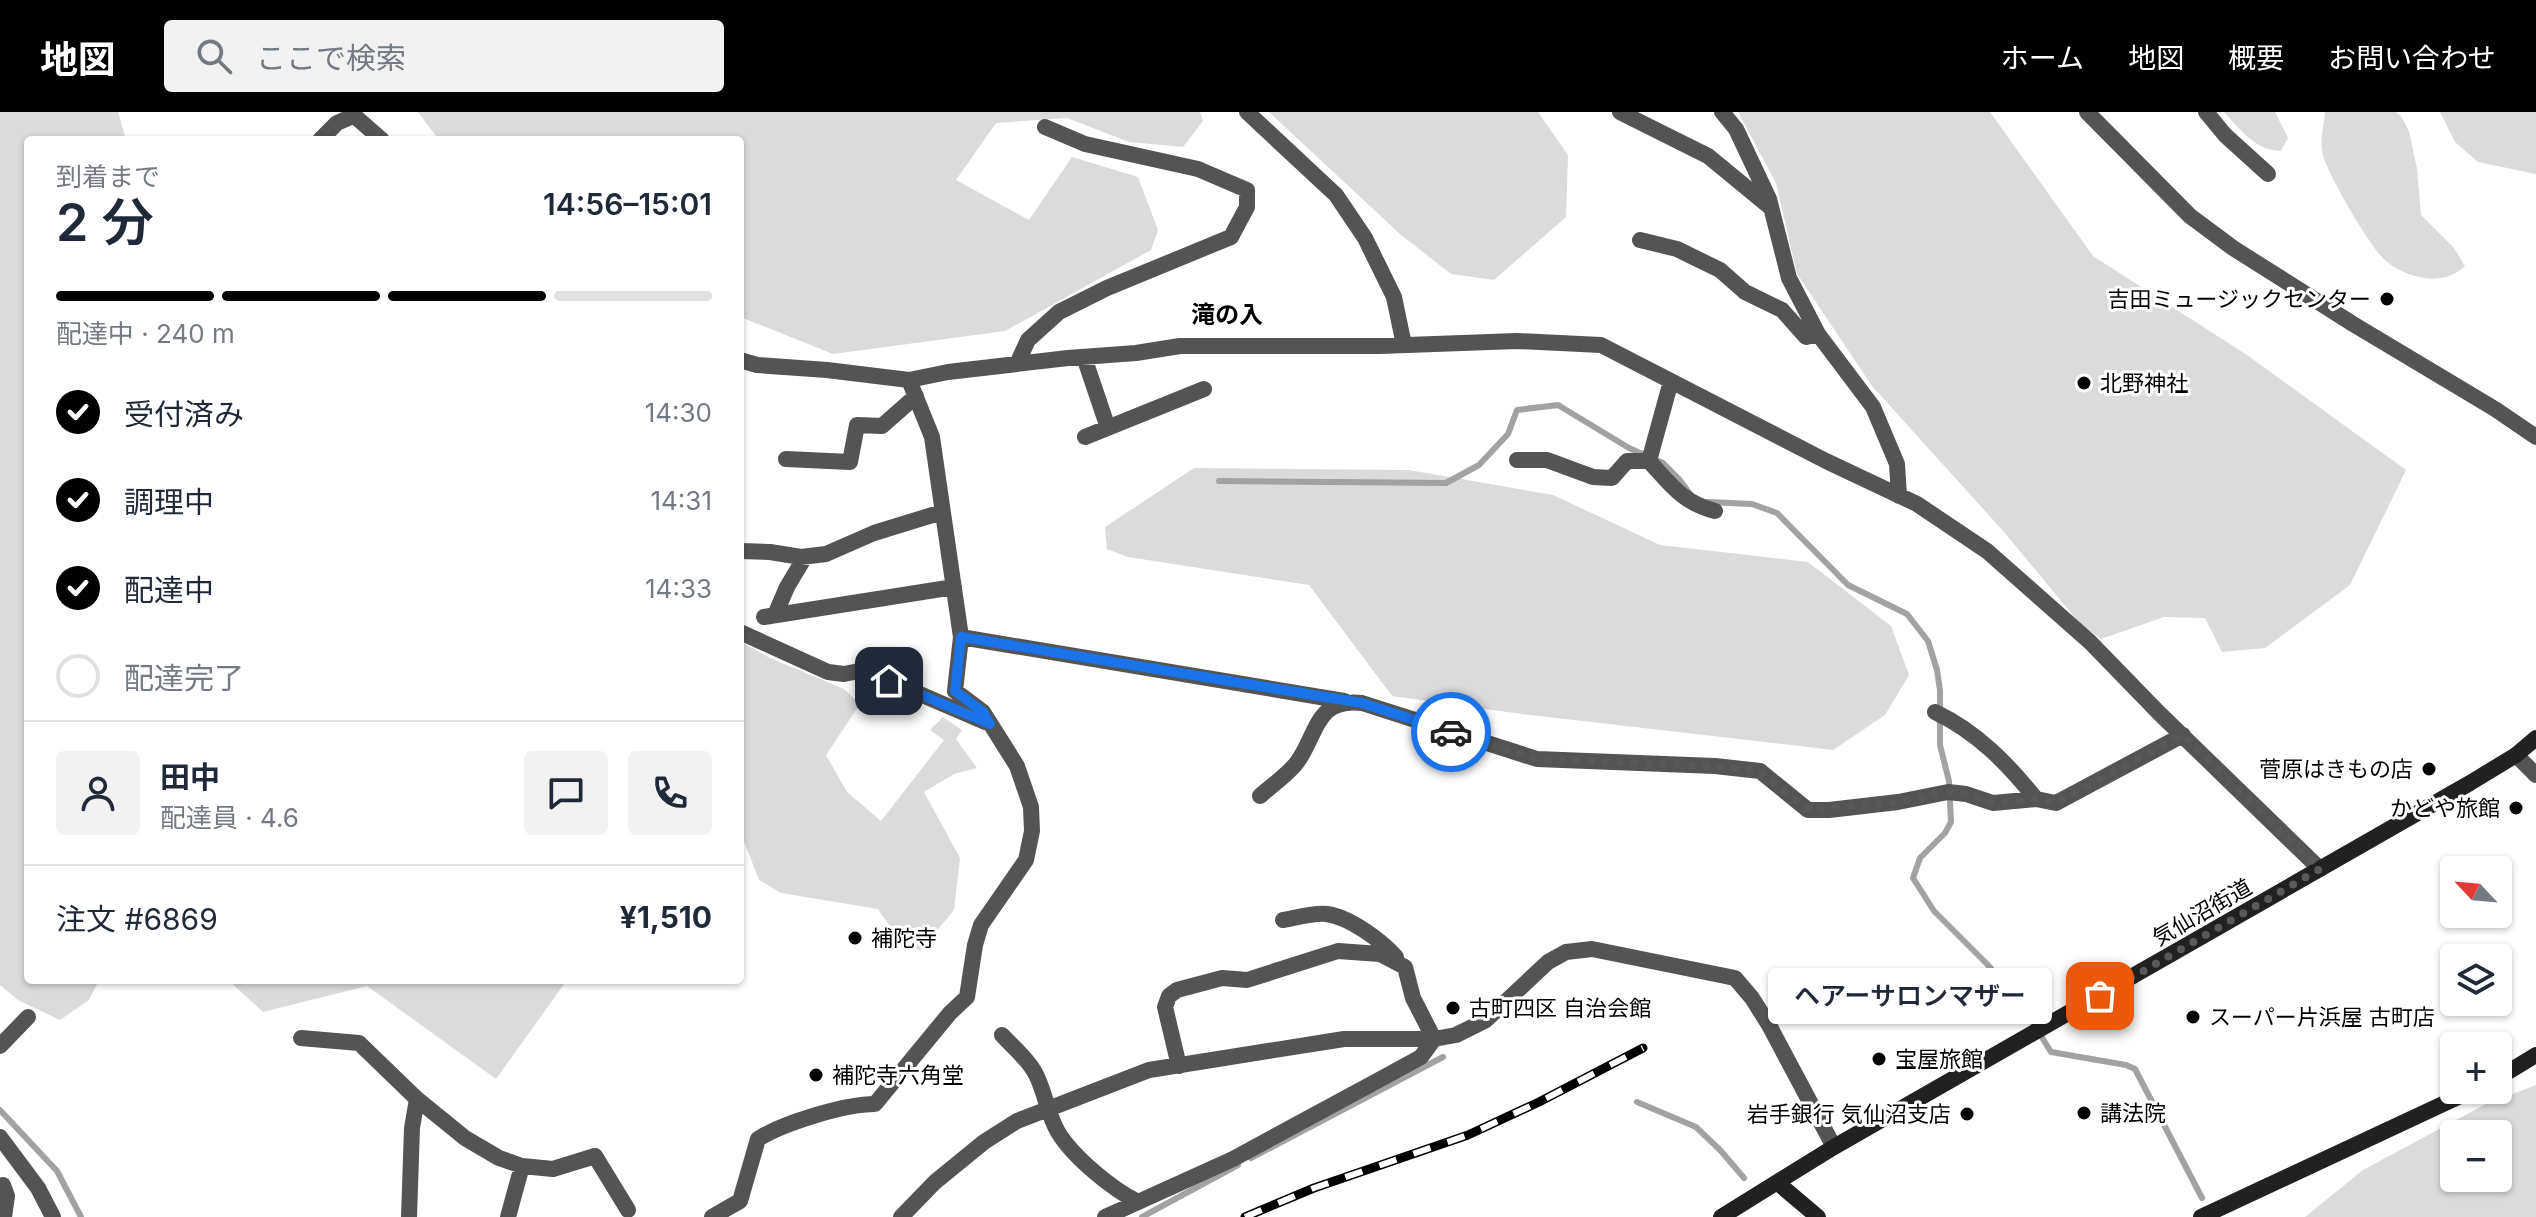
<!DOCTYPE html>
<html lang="ja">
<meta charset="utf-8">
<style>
:root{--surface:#fff;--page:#f2f2f3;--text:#1f2937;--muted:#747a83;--line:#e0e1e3;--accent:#000}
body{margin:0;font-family:Inter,"Noto Sans JP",sans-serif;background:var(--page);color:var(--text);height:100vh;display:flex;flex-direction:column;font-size:30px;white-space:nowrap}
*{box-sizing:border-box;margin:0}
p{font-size:26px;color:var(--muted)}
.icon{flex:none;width:44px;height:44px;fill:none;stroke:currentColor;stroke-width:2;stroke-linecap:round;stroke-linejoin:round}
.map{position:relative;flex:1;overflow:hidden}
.sheet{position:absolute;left:24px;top:24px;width:720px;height:848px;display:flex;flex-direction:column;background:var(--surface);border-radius:8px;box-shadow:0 2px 6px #0004}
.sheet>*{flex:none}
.needle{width:52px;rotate:296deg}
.fabs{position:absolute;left:2440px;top:744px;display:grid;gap:16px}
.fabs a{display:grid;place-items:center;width:72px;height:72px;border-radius:8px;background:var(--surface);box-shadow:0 2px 6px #0004;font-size:40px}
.pin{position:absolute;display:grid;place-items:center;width:68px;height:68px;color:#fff;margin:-34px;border-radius:16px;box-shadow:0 4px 12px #0006}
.courier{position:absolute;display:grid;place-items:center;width:80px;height:80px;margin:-40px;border:6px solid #1a73e8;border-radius:50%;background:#fff;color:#222;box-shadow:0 2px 10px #0007}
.bubble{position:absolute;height:56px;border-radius:8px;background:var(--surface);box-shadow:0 2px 6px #0004;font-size:26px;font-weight:600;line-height:56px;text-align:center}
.summary em{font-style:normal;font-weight:600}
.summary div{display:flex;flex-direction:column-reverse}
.summary{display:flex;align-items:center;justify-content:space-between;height:136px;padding:0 32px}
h1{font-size:52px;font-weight:600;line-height:60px}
.bar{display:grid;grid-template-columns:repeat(4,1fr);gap:12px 8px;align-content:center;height:96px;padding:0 32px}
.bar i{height:10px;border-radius:6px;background:var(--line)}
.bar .active{background:var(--accent)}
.bar p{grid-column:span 4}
.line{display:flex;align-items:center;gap:20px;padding:0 32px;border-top:2px solid var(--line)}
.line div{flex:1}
.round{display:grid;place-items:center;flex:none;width:84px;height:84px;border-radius:8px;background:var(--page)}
ol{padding:0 32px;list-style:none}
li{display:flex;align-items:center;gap:24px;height:88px}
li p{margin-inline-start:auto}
li .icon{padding:8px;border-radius:50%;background:var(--accent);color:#fff;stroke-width:4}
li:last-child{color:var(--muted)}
li i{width:44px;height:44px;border:4px solid var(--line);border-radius:50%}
header{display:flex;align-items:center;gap:48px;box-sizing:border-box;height:112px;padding:0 40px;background:var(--accent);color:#fff}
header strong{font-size:38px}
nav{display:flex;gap:44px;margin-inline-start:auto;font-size:28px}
.search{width:560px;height:72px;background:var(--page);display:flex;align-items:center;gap:20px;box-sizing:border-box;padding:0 28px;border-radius:8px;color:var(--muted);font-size:30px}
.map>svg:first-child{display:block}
.green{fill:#dbdbdb;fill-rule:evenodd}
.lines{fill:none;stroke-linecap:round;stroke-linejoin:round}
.stream{stroke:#a2a2a2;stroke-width:6}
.street{stroke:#545454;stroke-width:16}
.secondary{stroke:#212121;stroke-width:16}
.rail-casing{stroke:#000;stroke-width:9}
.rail{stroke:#fff;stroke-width:6;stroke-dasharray:18;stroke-linecap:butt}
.done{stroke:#595959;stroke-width:8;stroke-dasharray:0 14.4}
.route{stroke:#1a73e8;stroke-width:10}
.poi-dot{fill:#000;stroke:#fff;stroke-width:3}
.labels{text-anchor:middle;stroke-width:6;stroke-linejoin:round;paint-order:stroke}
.poi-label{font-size:22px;fill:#000;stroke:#fff;text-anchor:start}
.street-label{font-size:22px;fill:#000;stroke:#fff}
.neighbourhood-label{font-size:24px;font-weight:bold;fill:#000;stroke:#fff}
</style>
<header>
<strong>地図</strong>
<div class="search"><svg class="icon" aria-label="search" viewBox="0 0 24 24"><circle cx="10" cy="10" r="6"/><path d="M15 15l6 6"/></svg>ここで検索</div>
<nav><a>ホーム</a><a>地図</a><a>概要</a><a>お問い合わせ</a></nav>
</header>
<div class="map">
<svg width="2536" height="1105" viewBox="0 0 2536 1105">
<rect width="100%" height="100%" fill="#fff"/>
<path class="green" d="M0 0H118L126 28H28V868H99L89 888 60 908 18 888 0 873Z
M418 0H1200L1203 9 1183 35 1129 30 1067 6 996 11 956 68 1029 108 1072 45 1138 65 1158 118 1151 138 1005 219 833 242 743 206 740 200V28H439Z
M1269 0H1538L1568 43 1566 105 1494 168 1451 162 1400 122Z
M1738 0H1990L2093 144 2247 243 2406 358 2350 473 2265 536 2222 540 2205 506 2164 505 2101 527 2081 513 2004 420 1872 274 1797 162 1776 71Z
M2224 0H2275L2288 26 2281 39C2256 39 2240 17 2224 0Z
M2325 0H2396L2401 4 2409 19 2417 57 2421 103 2454 136 2465 154C2444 175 2408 167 2386 149 2371 137 2328 63 2323 43 2319 31 2324 13 2325 0Z
M2440 0H2536V62L2478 50 2455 30Z
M1194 356 1409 358 1553 383 1660 433 1808 450 1891 514 1909 563 1885 603 1833 638 1514 601 1392 584 1309 473 1128 445 1107 437 1105 415Z
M740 529 770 546 844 577 860 592 826 643 847 680 881 709 944 628 930 618 943 605 962 618 956 627 977 656 954 662 924 680 960 746 954 798 920 839 899 828 878 797 781 781 759 768 740 719Z
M228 868H567L496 967 367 874 263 900Z
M2536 973V1105H2305L2363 1058 2484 993ZM2454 1022H2498V1066H2454Z"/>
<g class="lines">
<path class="stream" d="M1219 369 1446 371 1479 353 1508 322 1517 298 1558 293 1629 336 1663 351 1679 367 1691 383
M1708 390 1752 392 1777 401 1848 473 1907 502 1928 529 1937 558 1940 578V633L1949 669 1951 710 1945 721 1920 746 1913 766 1934 799 1987 852 2022 893 2051 940 2126 953 2135 957 2202 1086
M1637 990 1696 1015 1721 1039 1744 1066
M0 998 57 1059 81 1105
M1251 1046 1443 945
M1142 1105 1238 1053"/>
<path class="street" d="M350 0 382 28
M1247 0 1336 83 1365 126 1394 185 1404 233
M1620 0 1708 44 1770 95
M1722 0 1736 17 1769 87 1789 166 1818 222 1873 295 1897 352 1899 384
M2087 0 2190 104 2233 136 2353 212 2495 297 2536 325
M2206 0 2225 23 2268 62
M320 28 337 11 353 4
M1640 128 1677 137 1720 158 1745 180 1782 198 1806 225 1818 222
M1084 245 1108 316
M740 248 757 253 827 258 909 268
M1017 252 1028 228 1059 200 1107 176 1231 125 1247 95V78L1198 57 1085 32 1045 15
M1671 269 1649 349C1671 373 1683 391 1715 399
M1085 325 1204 277
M786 347 850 350 857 313 882 314 916 284
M1517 348H1547L1593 365 1612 366 1627 349H1649
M740 439 770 440 801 445 826 442 874 421 942 400
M775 503 787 475 805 445
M764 505 954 475
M740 520 828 560 844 562 864 558 985 610
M961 525 1344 589
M1935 600C1977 620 2008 652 2036 687
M2516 643 2536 663
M1260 684C1272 673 1289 662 1298 649 1318 620 1316 586 1362 591L1537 647 1715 654 1760 659 1808 698H1829L1898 690 1948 680 1966 682 1993 691 2036 687 2056 691 2183 623
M1283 808C1296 806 1314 800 1327 802 1349 805 1381 828 1396 845
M1002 923C1014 936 1032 951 1038 967 1046 985 1048 1003 1058 1020 1073 1045 1112 1077 1138 1090
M301 926 359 931 417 987 465 1026 499 1046 522 1054 553 1057 595 1044 628 1098
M0 934 28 905
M0 1025 38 1076 53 1105
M3 1073 7 1084 4 1105
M409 1105 412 1016 417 987
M508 1105 522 1054
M712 1105 740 1089 758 1027C783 1011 845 992 875 992L950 901 967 885 975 833 981 813 1026 748 1032 719 1031 695 1017 654 983 600 955 579 961 525 932 325 909 268 948 260 1068 246 1136 241 1180 234H1380L1517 229 1601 233 1826 349 1917 392 1987 439 2090 530 2159 601 2320 757
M901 1105 935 1070 984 1030 1017 1009 1149 958 1344 927H1434L1456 923 1486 908 1548 850 1566 840 1592 837 1735 866 1752 886 1769 913 1834 1035
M1105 1105 1233 1047 1377 969 1421 945 1434 927 1413 886 1405 855 1380 842 1338 839 1247 868 1222 866 1177 878 1169 884 1165 895 1179 954"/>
<path class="secondary" d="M2498 966 2536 943
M1779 1072 1818 1105
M1721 1105 1834 1035 2470 671 2516 643 2536 626
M2201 1105 2473 978"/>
<defs>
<path id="rail" d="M1245 1105 1314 1076 1468 1023 1539 990 1643 936"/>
</defs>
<use href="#rail" class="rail-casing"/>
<use href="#rail" class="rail"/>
</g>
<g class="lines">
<path class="done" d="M1451 620 1537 647 1715 654 1760 659 1808 698 1898 690 1948 680 1966 682 1993 691 2036 687 2056 691 2183 623 2320 757 2100 884"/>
<path class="route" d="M889 569 990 612 983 600 955 579 961 525 1362 591 1451 620"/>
</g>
<g class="poi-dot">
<circle cx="2387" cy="187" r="8"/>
<circle cx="2084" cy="271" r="8"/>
<circle cx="2429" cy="657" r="8"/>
<circle cx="2516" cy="696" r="8"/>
<circle cx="855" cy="826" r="8"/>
<circle cx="1453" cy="896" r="8"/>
<circle cx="2193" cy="905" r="8"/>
<circle cx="1879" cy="947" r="8"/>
<circle cx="816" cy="963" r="8"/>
<circle cx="2084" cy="1001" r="8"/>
<circle cx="1967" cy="1002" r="8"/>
</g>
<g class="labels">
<g class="poi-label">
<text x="2371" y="195" text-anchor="end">吉田ミュージックセンター</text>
<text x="2100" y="279">北野神社</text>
<text x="2413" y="665" text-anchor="end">菅原はきもの店</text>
<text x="2500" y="704" text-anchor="end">かどや旅館</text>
<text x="871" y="834">補陀寺</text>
<text x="1469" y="904">古町四区 自治会館</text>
<text x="2209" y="913">スーパー片浜屋 古町店</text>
<text x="1895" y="955">宝屋旅館</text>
<text x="832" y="971">補陀寺六角堂</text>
<text x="2100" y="1009">講法院</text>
<text x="1951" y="1010" text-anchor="end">岩手銀行 気仙沼支店</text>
</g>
<g class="street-label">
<text transform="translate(2202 800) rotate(-30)" y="8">気仙沼街道</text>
</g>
<g class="neighbourhood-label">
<text x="1227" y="211">滝の入</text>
</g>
</g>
</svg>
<div class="fabs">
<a><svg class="needle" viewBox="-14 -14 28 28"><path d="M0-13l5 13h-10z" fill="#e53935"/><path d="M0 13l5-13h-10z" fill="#747a83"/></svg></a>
<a><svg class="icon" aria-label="layers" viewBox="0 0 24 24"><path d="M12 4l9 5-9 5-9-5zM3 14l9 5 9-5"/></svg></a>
<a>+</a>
<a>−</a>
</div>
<div class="pin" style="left:2100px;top:884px;background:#ea580c"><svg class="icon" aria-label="bag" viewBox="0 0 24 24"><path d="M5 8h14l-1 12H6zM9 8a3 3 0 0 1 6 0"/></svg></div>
<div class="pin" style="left:889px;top:569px;background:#1f2937"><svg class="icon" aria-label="home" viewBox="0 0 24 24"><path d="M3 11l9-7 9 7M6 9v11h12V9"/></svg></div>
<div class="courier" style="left:1451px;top:620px"><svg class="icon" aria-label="car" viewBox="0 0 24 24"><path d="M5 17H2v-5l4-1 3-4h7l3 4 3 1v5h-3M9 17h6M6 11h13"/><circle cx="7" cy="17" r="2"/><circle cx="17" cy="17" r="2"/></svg></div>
<div class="bubble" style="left:1768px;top:856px;width:284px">ヘアーサロンマザー</div>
<section class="sheet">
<div class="summary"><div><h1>2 分</h1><p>到着まで</p></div><em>14:56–15:01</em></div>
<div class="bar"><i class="active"></i><i class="active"></i><i class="active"></i><i></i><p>配達中 · 240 m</p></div>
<ol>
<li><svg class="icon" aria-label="check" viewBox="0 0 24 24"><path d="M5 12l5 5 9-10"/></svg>受付済み<p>14:30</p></li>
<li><svg class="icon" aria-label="check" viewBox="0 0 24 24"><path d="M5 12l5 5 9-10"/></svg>調理中<p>14:31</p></li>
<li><svg class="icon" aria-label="check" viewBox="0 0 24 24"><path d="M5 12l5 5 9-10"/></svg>配達中<p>14:33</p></li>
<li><i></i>配達完了</li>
</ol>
<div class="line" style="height:144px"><a class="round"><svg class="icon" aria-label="person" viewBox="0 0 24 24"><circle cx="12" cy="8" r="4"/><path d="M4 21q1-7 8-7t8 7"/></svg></a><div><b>田中</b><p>配達員 · 4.6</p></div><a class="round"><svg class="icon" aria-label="chat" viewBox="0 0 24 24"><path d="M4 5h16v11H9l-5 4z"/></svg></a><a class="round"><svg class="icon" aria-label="phone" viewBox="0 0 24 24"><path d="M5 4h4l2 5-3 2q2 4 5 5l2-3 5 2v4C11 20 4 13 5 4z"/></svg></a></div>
<div class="line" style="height:104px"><div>注文 #6869</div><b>¥1,510</b></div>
</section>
</div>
